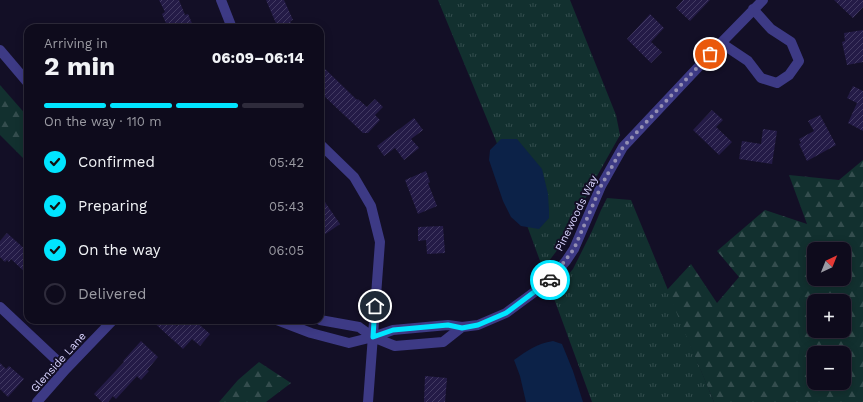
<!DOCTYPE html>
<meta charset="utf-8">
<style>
:root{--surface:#0e0b1c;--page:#1c1929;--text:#f1f3f6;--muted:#9b9ba3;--line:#2e2b3b;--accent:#00e5ff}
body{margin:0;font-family:"Work Sans",sans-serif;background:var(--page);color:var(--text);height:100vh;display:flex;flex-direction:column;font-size:15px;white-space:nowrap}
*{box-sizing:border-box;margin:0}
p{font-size:13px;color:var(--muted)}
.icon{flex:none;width:22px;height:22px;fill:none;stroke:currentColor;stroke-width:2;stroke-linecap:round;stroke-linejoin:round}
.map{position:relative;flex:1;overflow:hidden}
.drawer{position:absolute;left:24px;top:24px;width:300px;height:300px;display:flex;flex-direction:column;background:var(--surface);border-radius:12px;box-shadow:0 2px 10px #0003,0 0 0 1px var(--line)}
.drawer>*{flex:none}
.needle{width:26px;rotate:43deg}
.controls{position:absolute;left:807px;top:242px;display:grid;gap:8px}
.controls a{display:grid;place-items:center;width:44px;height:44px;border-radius:8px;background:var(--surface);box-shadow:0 2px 10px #0003,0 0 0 1px var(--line);font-size:20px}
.pin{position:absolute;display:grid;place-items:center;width:34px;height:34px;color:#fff;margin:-17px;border:2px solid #fff;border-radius:50%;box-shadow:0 1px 4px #0007}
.courier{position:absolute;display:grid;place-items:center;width:40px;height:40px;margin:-20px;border:3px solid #00e5ff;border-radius:50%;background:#fff;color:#222;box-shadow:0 1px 5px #0007}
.summary em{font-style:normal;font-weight:700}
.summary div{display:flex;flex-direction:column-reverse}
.summary{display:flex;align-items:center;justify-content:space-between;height:68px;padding:0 20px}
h1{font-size:26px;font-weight:700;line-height:30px}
.bar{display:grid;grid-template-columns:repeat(4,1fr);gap:6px 4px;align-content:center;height:48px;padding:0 20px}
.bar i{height:5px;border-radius:3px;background:var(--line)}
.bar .current{background:var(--accent)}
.bar p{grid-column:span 4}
ol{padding:0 20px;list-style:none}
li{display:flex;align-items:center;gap:12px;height:44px}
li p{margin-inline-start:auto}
li .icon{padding:4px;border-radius:50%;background:var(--accent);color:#111;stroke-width:4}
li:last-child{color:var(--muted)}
li i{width:22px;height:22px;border:2px solid var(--line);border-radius:50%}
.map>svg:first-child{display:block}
.grass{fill:url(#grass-tufts)}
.forest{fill:url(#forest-firs);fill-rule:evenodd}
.water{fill:#0c2248}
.building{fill:url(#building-hatch)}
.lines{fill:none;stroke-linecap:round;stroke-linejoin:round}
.street{stroke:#3d3a85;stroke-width:10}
.done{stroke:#948fb3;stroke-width:4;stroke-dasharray:0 7.2}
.route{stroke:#00e5ff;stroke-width:5}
.labels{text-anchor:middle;stroke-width:4;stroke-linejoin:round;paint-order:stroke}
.street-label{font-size:11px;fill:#d9d4ff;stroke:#130f26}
</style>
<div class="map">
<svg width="863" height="402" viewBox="0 0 863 402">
<defs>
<pattern id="grass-tufts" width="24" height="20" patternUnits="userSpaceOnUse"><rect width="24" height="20" fill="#12302f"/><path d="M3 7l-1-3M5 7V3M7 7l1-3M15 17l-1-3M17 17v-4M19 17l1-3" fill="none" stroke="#344d4e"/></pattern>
<pattern id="forest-firs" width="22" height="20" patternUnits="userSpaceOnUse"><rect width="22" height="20" fill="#12302f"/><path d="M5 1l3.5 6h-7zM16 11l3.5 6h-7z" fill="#344d4e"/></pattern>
<pattern id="building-hatch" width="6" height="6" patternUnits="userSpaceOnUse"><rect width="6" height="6" fill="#241b47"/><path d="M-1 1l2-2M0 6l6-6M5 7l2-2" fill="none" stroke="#433b63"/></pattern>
</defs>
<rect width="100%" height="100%" fill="#130f26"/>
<path class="grass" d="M438 0H570L616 115 620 135 592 185 567 237 543 269 496 141Z
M607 198 631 200 714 402H592L552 293 573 269 592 231 601 210Z"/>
<path class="forest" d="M0 85 28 117V163L0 135Z
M863 160V402H714L667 290 691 264 717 303 739 277 717 251 765 210 807 224 789 175 839 180ZM814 249H844V279H814ZM814 301H844V331H814ZM814 353H844V383H814Z
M259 362 291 383 266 402H219L238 380Z"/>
<path class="water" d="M501 139H517L542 169 548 194 549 211V218L539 229 521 226 511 217 503 201 489 160 490 150Z
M553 341 562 344 573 371 583 402H526L520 376 514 360C528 350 536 344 553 341Z"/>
<path class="building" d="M159 0H179L185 15 188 14 194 28H168L162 14 165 12Z
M266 0H284L293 20 290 21 294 28H278Z
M683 0H710L690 21 676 8Z
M834 0H863V7L853 18Z
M650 14 664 28 651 42 662 52 651 63 627 39Z
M863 30V62L847 65 842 42 845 41 844 33Z
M320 64 357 100 358 99 367 107 375 99 383 107 375 115 380 120 368 133H363L320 92Z
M853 86 863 91V131L848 123 857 103 847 98Z
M712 110 723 120 716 127 732 142 719 155 693 130Z
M820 115 836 145 807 161 799 144 801 143 799 139 814 131 808 121Z
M414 118 423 130 411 139 419 148 404 160 395 148 384 156 377 146Z
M763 129 777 131 772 164 739 159 742 141 761 144Z
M426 171 430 182 428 183 437 206 418 214 405 180Z
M320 195 340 224 324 235 320 229Z
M443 226 445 253 427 254 426 240 418 241V227Z
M7 233 28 252V275L11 259 9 262 7 260 5 262 0 257V241Z
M151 320H170L177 326 182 320H194L210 334 200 346 192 339 183 349Z
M141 341 158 357 147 370 149 371 141 380 137 376 116 399 113 396 108 402H102L94 394 124 362 123 361Z
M0 363 6 369 9 366 24 379 8 397 0 389Z
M425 376 447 378 445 402H424Z"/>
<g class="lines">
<path class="street" d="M221 0 232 28
M721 43 748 61 761 78 777 83 789 75 799 61 791 42 771 29 753 9
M0 50 28 83
M320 144 354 177 371 206 380 242 368 402
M0 307 66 369
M277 320 311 333 349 343 373 337 393 330 448 325 462 327 478 325 506 313 548 282 566 261 574 249 601 186 623 147 721 43 763 0
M320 320 359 327 373 337 395 346 443 342 462 327
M37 402 66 369 113 320"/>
</g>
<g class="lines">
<path class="done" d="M550 280 574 249 601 186 623 147 710 54"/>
<path class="route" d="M375 306 373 337 393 330 448 325 462 328 478 325 506 313 550 280"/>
</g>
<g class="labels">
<g class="street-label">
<text transform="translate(576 213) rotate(-64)" y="4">Pinewoods Way</text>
<text transform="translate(58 362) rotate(-48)" y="4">Glenside Lane</text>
</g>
</g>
</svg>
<div class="controls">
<a><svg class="needle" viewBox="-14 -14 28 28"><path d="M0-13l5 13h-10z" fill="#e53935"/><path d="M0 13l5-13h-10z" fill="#9b9ba3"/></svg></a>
<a>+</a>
<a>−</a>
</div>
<div class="pin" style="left:710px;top:54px;background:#ea580c"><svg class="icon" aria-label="bag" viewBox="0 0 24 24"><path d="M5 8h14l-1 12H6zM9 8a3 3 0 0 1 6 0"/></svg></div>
<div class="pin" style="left:375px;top:306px;background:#1f2937"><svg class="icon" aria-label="home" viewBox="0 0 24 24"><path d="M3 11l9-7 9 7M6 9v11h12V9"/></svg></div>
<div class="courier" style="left:550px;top:280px"><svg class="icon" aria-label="car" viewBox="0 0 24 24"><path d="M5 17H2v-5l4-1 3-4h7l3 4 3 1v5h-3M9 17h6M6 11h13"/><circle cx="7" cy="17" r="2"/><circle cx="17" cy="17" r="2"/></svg></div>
<section class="drawer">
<div class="summary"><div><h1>2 min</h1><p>Arriving in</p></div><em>06:09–06:14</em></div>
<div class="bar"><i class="current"></i><i class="current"></i><i class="current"></i><i></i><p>On the way · 110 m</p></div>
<ol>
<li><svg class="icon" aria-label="check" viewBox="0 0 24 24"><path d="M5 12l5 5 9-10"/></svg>Confirmed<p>05:42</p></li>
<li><svg class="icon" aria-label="check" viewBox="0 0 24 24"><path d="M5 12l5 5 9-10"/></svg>Preparing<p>05:43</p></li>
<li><svg class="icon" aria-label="check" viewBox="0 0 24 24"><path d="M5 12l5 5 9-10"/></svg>On the way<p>06:05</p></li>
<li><i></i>Delivered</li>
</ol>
</section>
</div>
